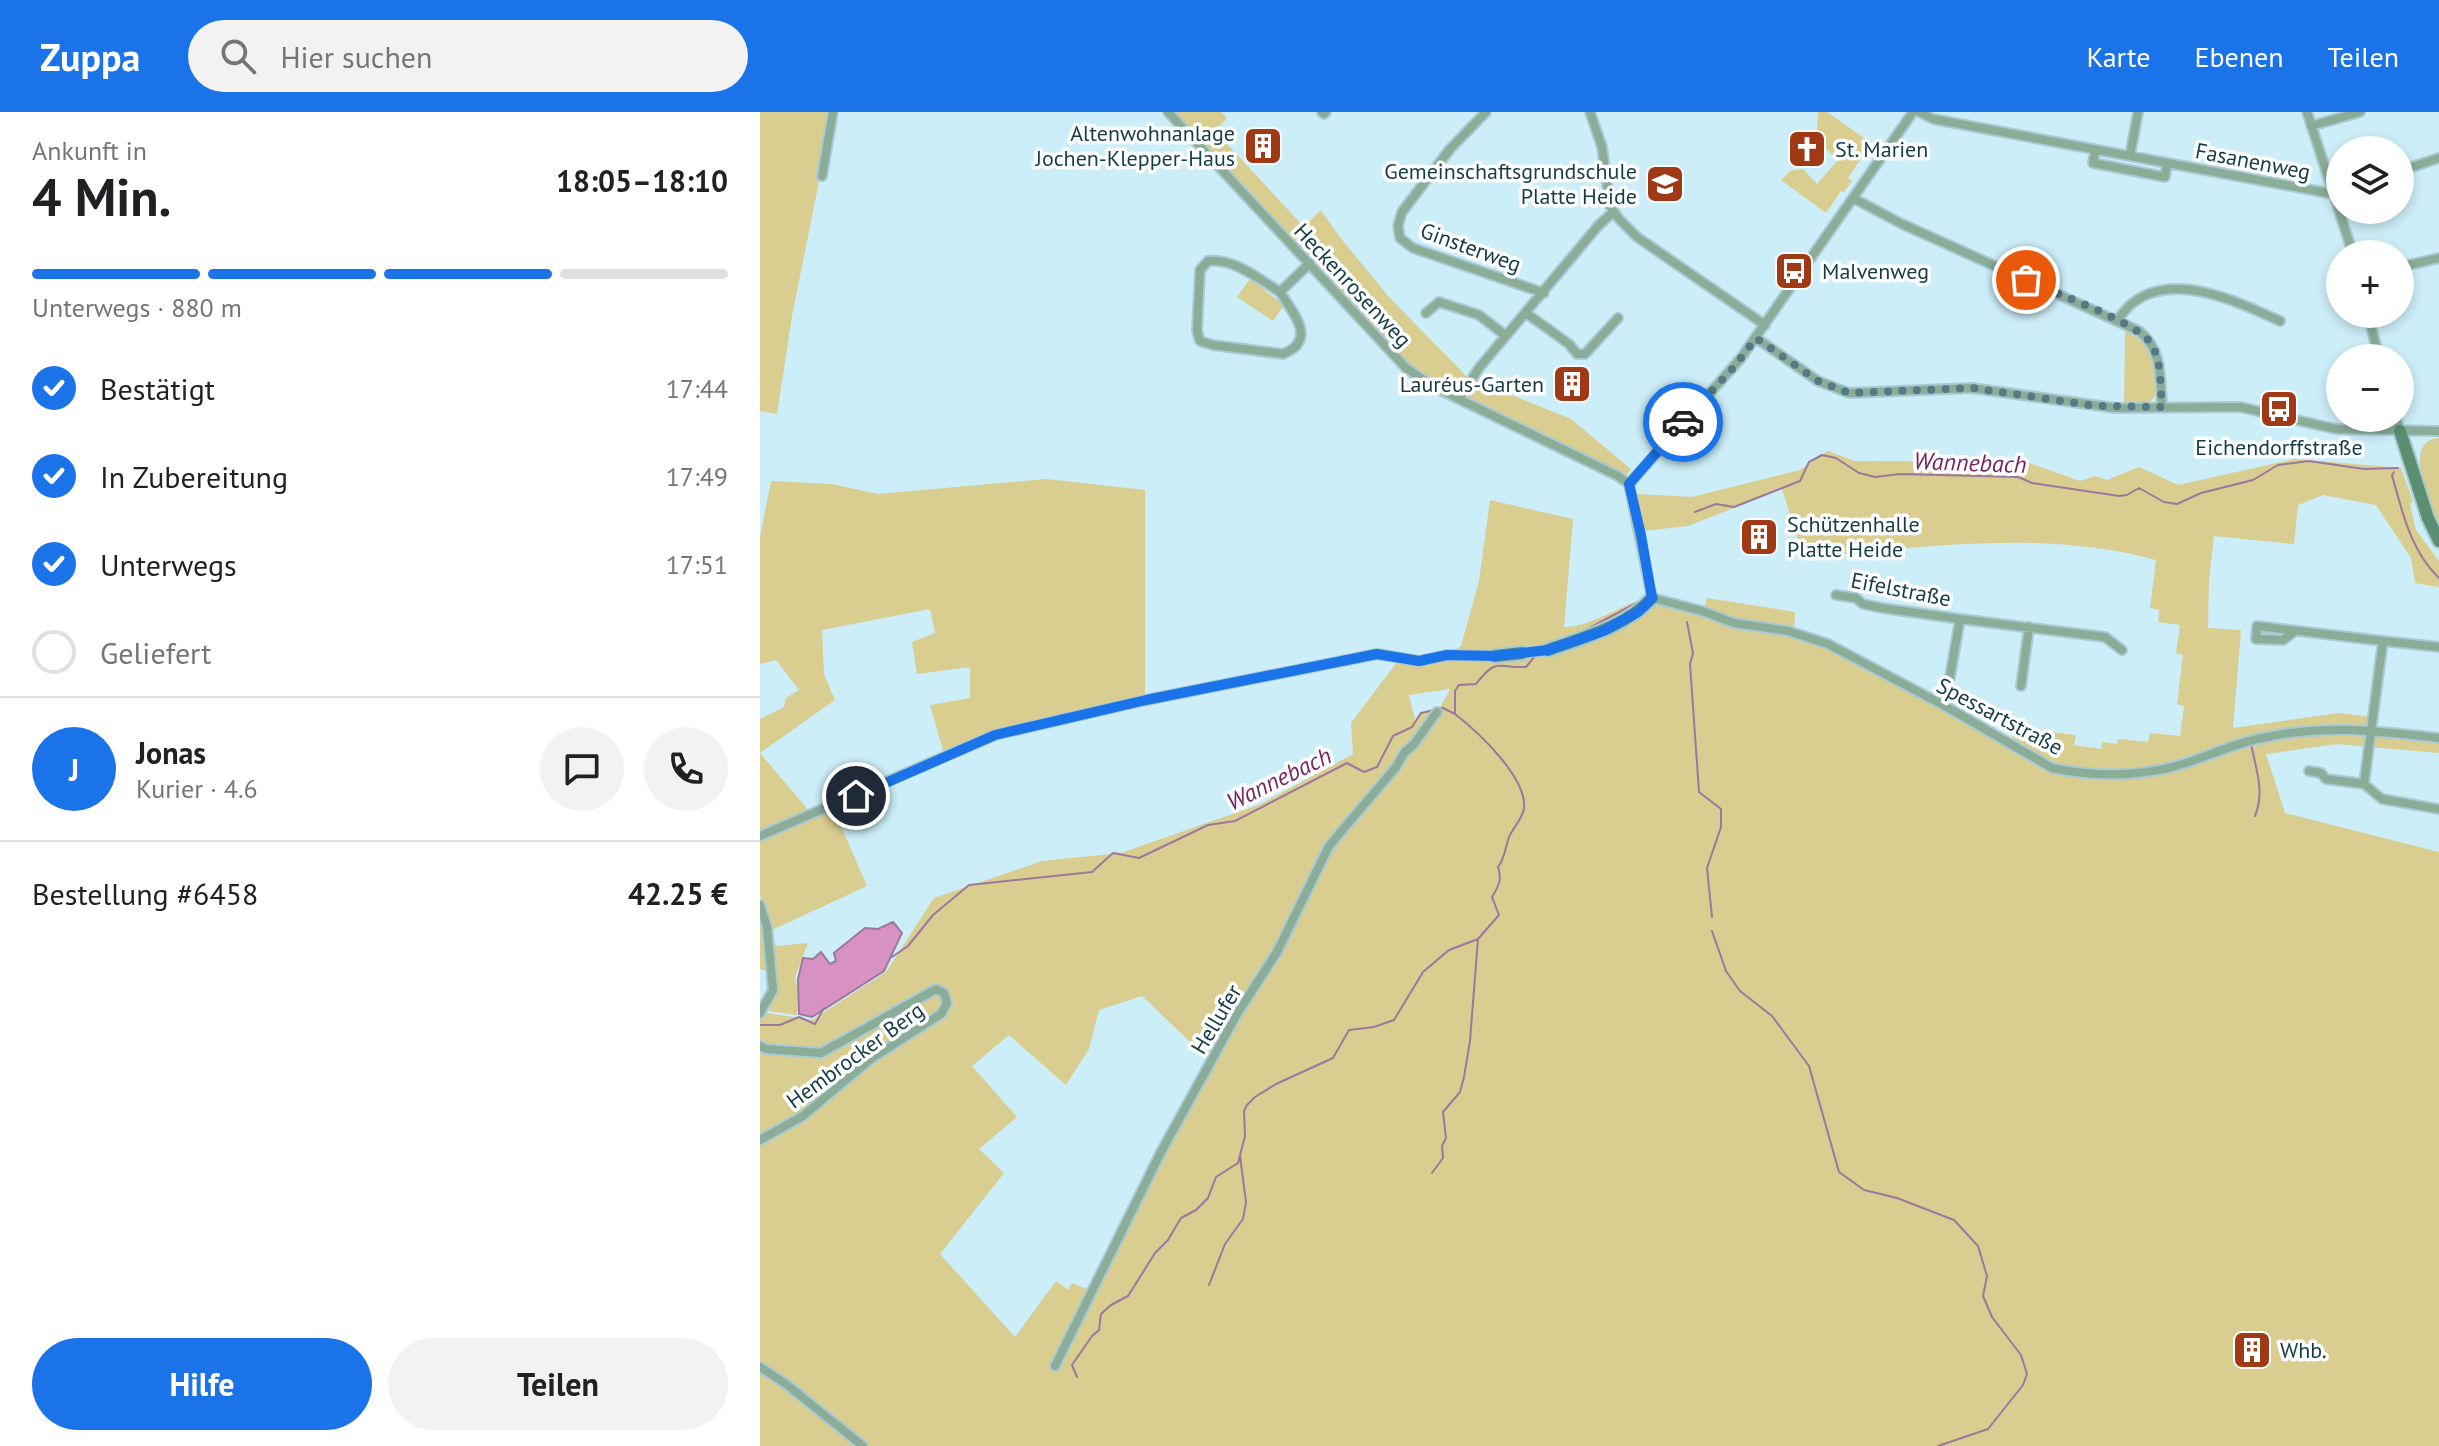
<!DOCTYPE html>
<html lang="de">
<meta charset="utf-8">
<style>
:root{--surface:#fff;--page:#f2f2f2;--text:#202124;--muted:#757577;--line:#e0e0e0;--accent:#1a73e8}
body{margin:0;font-family:"PT Sans",sans-serif;background:var(--page);color:var(--text);height:100vh;display:flex;flex-direction:column;font-size:30px;white-space:nowrap}
*{box-sizing:border-box;margin:0}
p{font-size:26px;color:var(--muted)}
.icon{flex:none;width:44px;height:44px;fill:none;stroke:currentColor;stroke-width:2;stroke-linecap:round;stroke-linejoin:round}
.map{position:relative;flex:1;overflow:hidden}
.drawer{display:flex;flex-direction:column;background:var(--surface);width:760px}
.drawer>*{flex:none}
.buttons{position:absolute;left:1566px;top:24px;display:grid;gap:16px}
.buttons a{display:grid;place-items:center;width:88px;height:88px;border-radius:50%;background:var(--surface);box-shadow:0 4px 12px #0003;font-size:40px}
.pin{position:absolute;display:grid;place-items:center;width:68px;height:68px;color:#fff;margin:-34px;border:4px solid #fff;border-radius:50%;box-shadow:0 2px 8px #0007}
.courier{position:absolute;display:grid;place-items:center;width:80px;height:80px;margin:-40px;border:6px solid #1a73e8;border-radius:50%;background:#fff;color:#222;box-shadow:0 2px 10px #0007}
.head em{font-style:normal;font-weight:600}
.head div{display:flex;flex-direction:column-reverse}
.head{display:flex;align-items:center;justify-content:space-between;height:136px;padding:0 32px}
h1{font-size:52px;font-weight:600;line-height:60px}
.bar{display:grid;grid-template-columns:repeat(4,1fr);gap:12px 8px;align-content:center;height:96px;padding:0 32px}
.bar i{height:10px;border-radius:6px;background:var(--line)}
.bar .current{background:var(--accent)}
.bar p{grid-column:span 4}
.line{display:flex;align-items:center;gap:20px;padding:0 32px;border-top:2px solid var(--line)}
.line div{flex:1}
.round{display:grid;place-items:center;flex:none;width:84px;height:84px;border-radius:42px;background:var(--page)}
ol{padding:0 32px;list-style:none}
li{display:flex;align-items:center;gap:24px;height:88px}
li p{margin-inline-start:auto}
li .icon{padding:8px;border-radius:50%;background:var(--accent);color:#fff;stroke-width:4}
li:last-child{color:var(--muted)}
li i{width:44px;height:44px;border:4px solid var(--line);border-radius:50%}
.button{display:flex;gap:16px;margin-top:auto;padding:16px 32px}
.button a{flex:1;height:92px;border-radius:48px;background:var(--accent);color:#fff;font-size:32px;font-weight:600;line-height:92px;text-align:center}
.button a+a{background:var(--page);color:var(--text)}
header{display:flex;align-items:center;gap:48px;box-sizing:border-box;height:112px;padding:0 40px;background:var(--accent);color:#fff}
header strong{font-size:38px}
nav{display:flex;gap:44px;margin-inline-start:auto;font-size:28px}
.search{width:560px;height:72px;background:var(--page);display:flex;align-items:center;gap:20px;box-sizing:border-box;padding:0 28px;border-radius:44px;color:var(--muted);font-size:30px}
main{display:flex;flex:1;min-height:0}
.map>svg:first-child{display:block}
.green{fill:#d9cd90;fill-rule:evenodd}
.water{fill:#d792c3;stroke:#9c789e;stroke-width:2}
.lines{fill:none;stroke-linecap:round;stroke-linejoin:round}
.stream{stroke:#9c789e;stroke-width:2}
.street-casing{stroke:#a7cad5;stroke-width:12}
.secondary-casing{stroke:#a7cad5;stroke-width:16}
.street{stroke:#8bac97;stroke-width:8}
.secondary{stroke:#5c8e71;stroke-width:12}
.done{stroke:#547a85;stroke-width:8;stroke-dasharray:0 14.4}
.route{stroke:#1a73e8;stroke-width:10}
.labels{text-anchor:middle;stroke-width:7;stroke-linejoin:round;paint-order:stroke}
.poi-label{font-size:22px;fill:#143c47;stroke:#fff;text-anchor:start}
.street-label{font-size:22px;fill:#143c47;stroke:#fff}
.water-label{font-size:24px;font-style:italic;fill:#752562;stroke:#fff}
</style>
<header>
<strong>Zuppa</strong>
<div class="search"><svg class="icon" aria-label="search" viewBox="0 0 24 24"><circle cx="10" cy="10" r="6"/><path d="M15 15l6 6"/></svg>Hier suchen</div>
<nav><a>Karte</a><a>Ebenen</a><a>Teilen</a></nav>
</header>
<main>
<section class="drawer">
<div class="head"><div><h1>4 Min.</h1><p>Ankunft in</p></div><em>18:05–18:10</em></div>
<div class="bar"><i class="current"></i><i class="current"></i><i class="current"></i><i></i><p>Unterwegs · 880 m</p></div>
<ol>
<li><svg class="icon" aria-label="check" viewBox="0 0 24 24"><path d="M5 12l5 5 9-10"/></svg>Bestätigt<p>17:44</p></li>
<li><svg class="icon" aria-label="check" viewBox="0 0 24 24"><path d="M5 12l5 5 9-10"/></svg>In Zubereitung<p>17:49</p></li>
<li><svg class="icon" aria-label="check" viewBox="0 0 24 24"><path d="M5 12l5 5 9-10"/></svg>Unterwegs<p>17:51</p></li>
<li><i></i>Geliefert</li>
</ol>
<div class="line" style="height:144px"><b class="round" style="background:var(--accent);color:#fff">J</b><div><b>Jonas</b><p>Kurier · 4.6</p></div><a class="round"><svg class="icon" aria-label="chat" viewBox="0 0 24 24"><path d="M4 5h16v11H9l-5 4z"/></svg></a><a class="round"><svg class="icon" aria-label="phone" viewBox="0 0 24 24"><path d="M5 4h4l2 5-3 2q2 4 5 5l2-3 5 2v4C11 20 4 13 5 4z"/></svg></a></div>
<div class="line" style="height:104px"><div>Bestellung #6458</div><b>42.25 €</b></div>
<div class="button"><a>Hilfe</a><a>Teilen</a></div>
</section>
<div class="map">
<svg width="1679" height="1334" viewBox="0 0 1679 1334">
<rect width="100%" height="100%" fill="#cceef9"/>
<path class="green" d="M0 0H73L32 204 17 302 0 299Z
M412 0H461L467 6 455 19 544 115 561 98 579 124 629 185 707 265 811 307 871 357 866 364 676 272 649 253Z
M1058 0H1067L1120 37 1115 45 1106 39 1088 66 1092 69 1084 80 1081 79 1066 101 1021 68 1030 59 1043 57 1057 72 1078 48 1062 33 1064 20 1057 19Z
M490 167 524 193 513 209 477 185Z
M1365 219C1389 231 1394 239 1396 265 1397 276 1398 282 1390 290H1364Z
M1679 326V416C1672 395 1640 328 1679 326Z
M1068 339 1095 349 1266 350 1320 369 1335 364 1347 368 1379 355 1418 373 1535 347 1641 356 1653 389 1650 392 1656 418 1679 449V475L1655 471 1651 446 1616 393 1563 383 1538 393 1534 432 1454 424 1449 468 1448 516 1481 518 1473 616 1578 601 1614 605 1612 617 1679 626V641L1577 632 1506 642 1525 701 1679 740V1334H0V900L52 908 126 860 174 786 282 749 361 741 501 692 593 642 591 611 640 546 687 543 701 534 719 469 730 388 813 407 804 515C836 515 872 484 894 486 910 488 928 497 943 501L947 486 1035 500 1034 521 1068 532 1250 631 1257 616 1316 623 1314 633 1341 637 1342 630 1357 632 1358 627 1388 630 1390 621 1420 624 1424 594 1417 592 1423 543 1416 541 1420 513 1398 510 1399 498 1390 496 1396 448C1286 417 1157 435 1044 446L1022 377 928 414 883 419 876 389 877 382 932 385 1040 358ZM690 577 681 594 661 601 655 608 649 583ZM382 884 447 946 327 1177 312 1171 308 1178 296 1169 255 1225 180 1142 244 1061 219 1037 257 1005 212 954 249 923 306 973 329 937 339 898Z
M286 367 385 378V590L235 625 185 646 170 593 210 586V555L157 562 152 530 175 521 170 497 62 518 64 562 75 588 0 641V607L24 595 26 586 39 578 16 548 0 552V425L11 369 72 372 118 382Z
M0 641 55 706 74 698 107 774 12 818 0 782Z
M0 794 16 834 48 831 35 865 38 880 37 903 9 899 13 861 0 857Z"/>
<path class="water" d="M133 810 142 821 124 859 52 905 39 902 38 867 43 846 53 847 61 840 70 852 76 849 74 841 105 816 118 817Z"/>
<g class="lines">
<path class="stream" d="M1634 360 1632 363C1642 399 1651 440 1679 466
M935 400 956 392 974 395 1040 369 1049 350 1062 343 1076 346 1099 361 1115 365 1140 362 1258 365 1272 371 1359 384 1367 383 1379 376 1404 390 1417 392 1441 381 1493 368 1518 353 1549 349 1604 357 1638 356
M927 510 933 541 930 552 939 680 961 697V715L947 756 952 805
M820 521 880 489
M1491 632C1496 657 1505 680 1495 704
M952 819 966 859 980 879 1012 904 1049 954 1079 1060 1104 1078 1137 1086 1194 1108 1218 1134 1227 1164 1223 1184 1232 1205 1261 1243 1267 1262 1263 1273 1228 1317 1178 1334
M132 845 148 834 173 803 209 773 332 760 353 741 379 746 448 713 475 709 587 651 604 660 617 655 633 624 652 615 661 601 683 596 695 602V579L699 573 716 572C737 545 736 556 766 555L775 544
M0 913H20L39 905 55 912 64 896
M672 1061 683 1046 682 1034 686 1026 683 1000 700 980 704 965 710 929 718 827
M449 1173 465 1132 483 1107 486 1090 480 1044
M317 1265 312 1253 332 1224 339 1218 341 1202 351 1193 368 1184 395 1141 408 1128 421 1106 436 1098 448 1086 456 1065 478 1051 485 1024 484 999 487 993 495 985 516 972 573 946 589 918 614 915 634 908 663 860 689 838 718 827 739 803 732 785C739 774 742 767 738 755 745 746 745 736 749 725 753 716 762 707 764 697 768 666 717 619 695 602"/>
<defs>
<path id="street" d="M408 0 646 256 674 275 858 364 869 372
M562 0 564 2 566 0
M726 0 690 37 642 100 638 114 640 126 653 136 784 181
M830 0 842 35 850 94 859 107 877 125 1005 213
M1153 0 981 246 869 372 892 486 942 499 974 511 1028 519 1068 532 1185 594 1292 656C1336 665 1383 665 1426 651 1451 643 1476 631 1502 626 1563 612 1618 619 1679 626
M1159 0 1173 7 1573 82 1580 79
M1547 0 1593 142
M1551 14 1600 0
M1335 38 1333 51 1405 65 1407 51
M1370 44 1378 0
M1640 59 1679 46
M62 64 73 0
M1093 86 1142 112 1379 219C1403 238 1400 267 1402 295
M1640 155 1679 146
M520 180C533 201 558 228 523 242L453 233 440 229 437 219 440 158 448 149C474 146 499 167 520 180L550 151
M666 201 679 190 719 203 746 224
M766 201 809 232 817 242H825L858 206
M1608 202 1619 246
M1357 208C1362 202 1368 194 1374 190 1416 159 1480 191 1520 209
M996 226 1058 269 1089 281 1212 276 1355 296 1480 295 1576 317 1679 319
M699 287 719 256 838 114 853 100
M1636 306 1640 319
M1076 483 1096 486 1103 492 1122 496 1200 507
M1535 519 1523 528 1496 527 1497 514 1623 529
M1679 535 1623 529 1604 672 1622 687 1679 697
M762 541 788 538
M1261 574 1269 515
M1185 594 1200 507 1345 525 1362 538
M1549 659 1561 661 1566 667 1604 672
M0 724 235 623 386 588 617 542 659 549 687 543 735 544
M0 793 7 815 13 878 0 901
M0 934 6 937 61 941 176 877 184 881 187 891 181 902 111 947 43 1004 0 1028
M295 1254 400 1042 477 902 517 840 569 734 636 655 644 641 654 632 677 600
M0 1255 26 1272 103 1334"/>
<path id="secondary" d="M1640 319 1668 406 1679 429
M788 538C825 525 865 515 892 486
M735 544 762 541"/>
</defs>
<use href="#street" class="street-casing"/>
<use href="#secondary" class="secondary-casing"/>
<use href="#street" class="street"/>
<use href="#secondary" class="secondary"/>
</g>
<g class="lines">
<path class="done" d="M923 310 975 254 996 226 1058 269 1089 281 1212 276 1336 294 1402 295C1400 275 1402 251 1392 233 1379 210 1293 181 1266 168"/>
<path class="route" d="M96 684 235 623 386 588 617 542 659 549 687 543 735 544 788 538 843 519 878 500 892 486 881 423 869 372 923 310"/>
</g>
<defs>
<symbol id="building-square" viewBox="-11 -11 22 22"><rect x="-9" y="-9" width="18" height="18" rx="4" fill="#a03a16" stroke="#fff"/><path d="M-4-6H4V6H1V3H-1V6H-4ZM-2.5-4.3h1.7v1.8h-1.7ZM.8-4.3h1.7v1.8H.8ZM-2.5-1h1.7V.8h-1.7ZM.8-1h1.7V.8H.8Z" fill="#fff"/></symbol>
<symbol id="church-square" viewBox="-11 -11 22 22"><rect x="-9" y="-9" width="18" height="18" rx="4" fill="#a03a16" stroke="#fff"/><path d="M-1.2-6h2.4v3.5h3.3v2.4h-3.3V6h-2.4V-.1h-3.3v-2.4h3.3Z" fill="#fff"/></symbol>
<symbol id="school-square" viewBox="-11 -11 22 22"><rect x="-9" y="-9" width="18" height="18" rx="4" fill="#a03a16" stroke="#fff"/><path d="M0-5L7-2L0 1L-7-2ZM-4 1L0 2.5L4 1V4Q0 6-4 4Z" fill="#fff"/></symbol>
<symbol id="bus-square" viewBox="-11 -11 22 22"><rect x="-9" y="-9" width="18" height="18" rx="4" fill="#a03a16" stroke="#fff"/><path d="M-5-6H5V4H4V6H2V4H-2V6H-4V4H-5ZM-3.5-4V0h7V-4ZM-3.5 1.2v1.5H-2V1.2ZM2 1.2v1.5H3.5V1.2Z" fill="#fff"/></symbol>
</defs>
<g fill-rule="evenodd">
<use href="#building-square" x="481" y="12" width="44" height="44"/>
<use href="#church-square" x="1025" y="15" width="44" height="44"/>
<use href="#school-square" x="883" y="50" width="44" height="44"/>
<use href="#bus-square" x="1012" y="137" width="44" height="44"/>
<use href="#building-square" x="790" y="250" width="44" height="44"/>
<use href="#bus-square" x="1497" y="275" width="44" height="44"/>
<use href="#building-square" x="977" y="403" width="44" height="44"/>
<use href="#building-square" x="1470" y="1216" width="44" height="44"/>
</g>
<g class="labels">
<g class="poi-label">
<text x="475" y="29" text-anchor="end">Altenwohnanlage<tspan x="475" dy="25">Jochen-Klepper-Haus</tspan></text>
<text x="1075" y="45">St. Marien</text>
<text x="877" y="67" text-anchor="end">Gemeinschaftsgrundschule<tspan x="877" dy="25">Platte Heide</tspan></text>
<text x="1062" y="167">Malvenweg</text>
<text x="784" y="280" text-anchor="end">Lauréus-Garten</text>
<text x="1519" y="343" text-anchor="middle">Eichendorffstraße</text>
<text x="1027" y="420">Schützenhalle<tspan x="1027" dy="25">Platte Heide</tspan></text>
<text x="1520" y="1246">Whb.</text>
</g>
<g class="street-label">
<text transform="translate(1493 49) rotate(11)" y="8">Fasanenweg</text>
<text transform="translate(711 135) rotate(20)" y="8">Ginsterweg</text>
<text transform="translate(593 173) rotate(47)" y="8">Heckenrosenweg</text>
<text transform="translate(1141 477) rotate(11)" y="8">Eifelstraße</text>
<text transform="translate(1240 604) rotate(28)" y="8">Spessartstraße</text>
<text transform="translate(456 907) rotate(-59)" y="8">Hellufer</text>
<text transform="translate(95 943) rotate(-36)" y="8">Hembrocker Berg</text>
</g>
<g class="water-label">
<text transform="translate(1210 351) rotate(2)" y="8">Wannebach</text>
<text transform="translate(519 667) rotate(-26)" y="8">Wannebach</text>
</g>
</g>
</svg>
<div class="buttons">
<a><svg class="icon" aria-label="layers" viewBox="0 0 24 24"><path d="M12 4l9 5-9 5-9-5zM3 14l9 5 9-5"/></svg></a>
<a>+</a>
<a>−</a>
</div>
<div class="pin" style="left:1266px;top:168px;background:#ea580c"><svg class="icon" aria-label="bag" viewBox="0 0 24 24"><path d="M5 8h14l-1 12H6zM9 8a3 3 0 0 1 6 0"/></svg></div>
<div class="pin" style="left:96px;top:684px;background:#1f2937"><svg class="icon" aria-label="home" viewBox="0 0 24 24"><path d="M3 11l9-7 9 7M6 9v11h12V9"/></svg></div>
<div class="courier" style="left:923px;top:310px"><svg class="icon" aria-label="car" viewBox="0 0 24 24"><path d="M5 17H2v-5l4-1 3-4h7l3 4 3 1v5h-3M9 17h6M6 11h13"/><circle cx="7" cy="17" r="2"/><circle cx="17" cy="17" r="2"/></svg></div>
</div>
</main>
